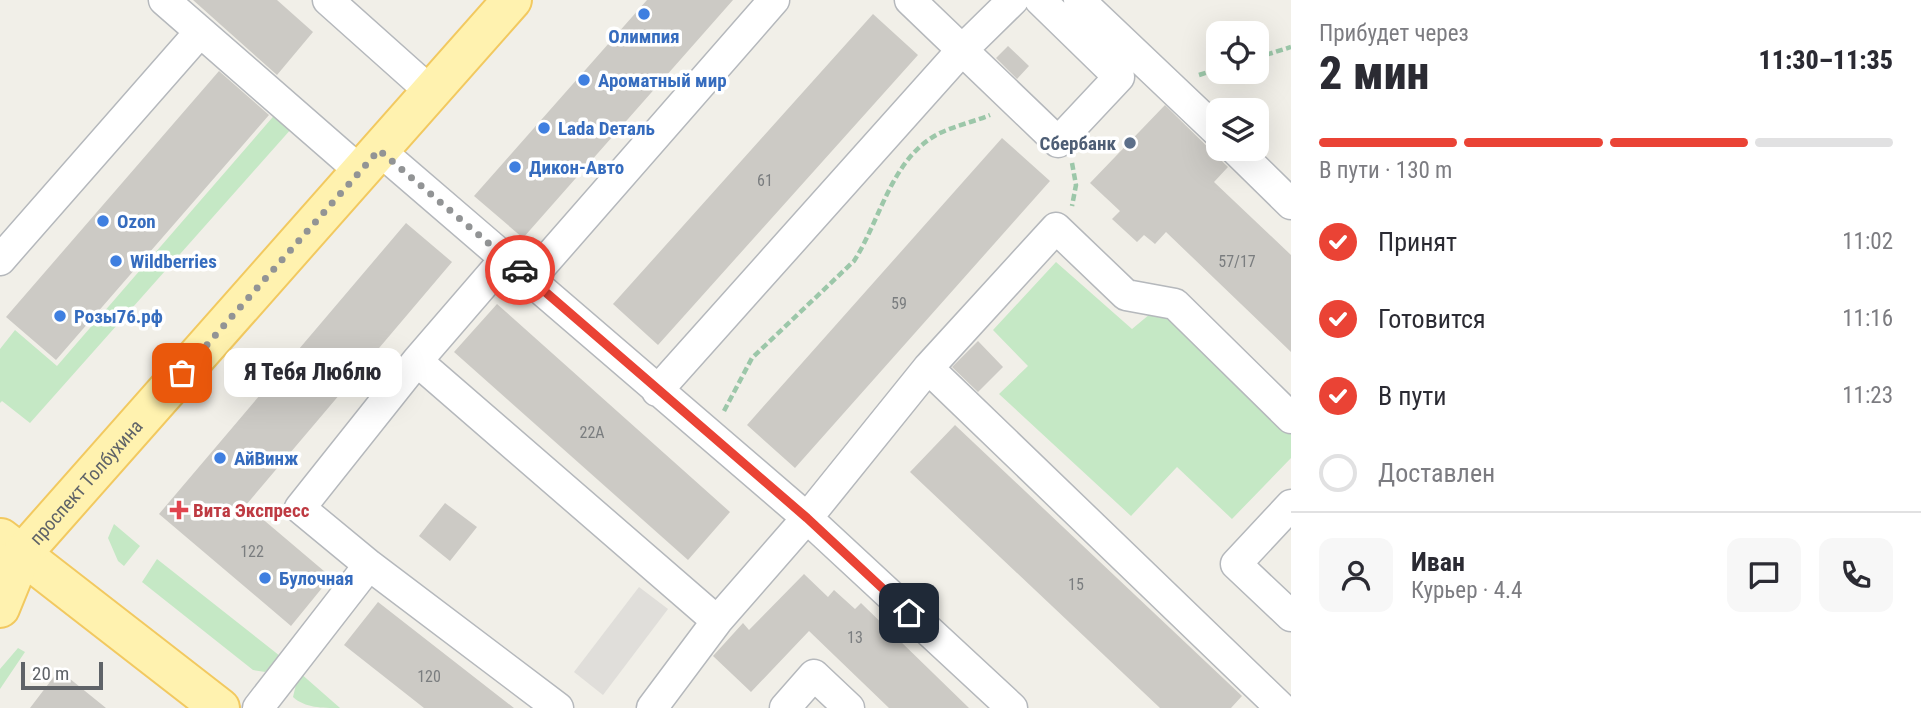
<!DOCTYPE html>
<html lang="ru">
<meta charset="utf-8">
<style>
:root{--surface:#fff;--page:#f7f7f7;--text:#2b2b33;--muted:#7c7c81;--line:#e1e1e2;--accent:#ea4335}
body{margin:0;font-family:"Roboto Condensed",sans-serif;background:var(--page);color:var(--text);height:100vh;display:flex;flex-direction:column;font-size:26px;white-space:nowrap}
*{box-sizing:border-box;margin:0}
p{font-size:23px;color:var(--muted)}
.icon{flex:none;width:38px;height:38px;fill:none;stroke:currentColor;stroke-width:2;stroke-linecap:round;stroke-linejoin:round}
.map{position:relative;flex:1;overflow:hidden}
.details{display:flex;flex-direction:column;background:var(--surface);width:630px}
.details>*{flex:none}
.buttons{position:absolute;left:1206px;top:21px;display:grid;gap:14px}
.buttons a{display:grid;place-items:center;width:63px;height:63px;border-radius:14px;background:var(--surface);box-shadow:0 7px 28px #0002;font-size:35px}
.scale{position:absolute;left:21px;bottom:18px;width:82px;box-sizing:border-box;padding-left:7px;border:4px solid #5f6368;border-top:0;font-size:19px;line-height:24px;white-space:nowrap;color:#5f6368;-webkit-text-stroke:5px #fff;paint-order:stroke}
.pin{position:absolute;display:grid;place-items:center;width:60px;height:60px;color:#fff;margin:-30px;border-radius:14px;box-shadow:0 4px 10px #0006}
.courier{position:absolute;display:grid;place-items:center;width:70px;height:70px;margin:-35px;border:5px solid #ea4335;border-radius:50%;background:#fff;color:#222;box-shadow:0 2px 9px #0007}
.bubble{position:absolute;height:49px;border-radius:14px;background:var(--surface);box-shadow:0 7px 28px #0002;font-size:23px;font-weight:800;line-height:49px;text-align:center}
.head em{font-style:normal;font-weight:800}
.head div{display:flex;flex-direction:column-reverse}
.head{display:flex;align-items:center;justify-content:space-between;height:119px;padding:0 28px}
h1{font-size:46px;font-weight:800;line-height:52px}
.bar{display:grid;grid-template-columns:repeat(4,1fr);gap:10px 7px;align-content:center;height:84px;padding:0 28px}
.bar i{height:9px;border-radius:5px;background:var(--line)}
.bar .current{background:var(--accent)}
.bar p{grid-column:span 4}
.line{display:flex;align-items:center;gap:18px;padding:0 28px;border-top:2px solid var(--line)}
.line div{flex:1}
.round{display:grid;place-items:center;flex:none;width:74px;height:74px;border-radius:14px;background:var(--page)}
ol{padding:0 28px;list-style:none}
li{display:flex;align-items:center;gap:21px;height:77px}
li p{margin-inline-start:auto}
li .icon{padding:7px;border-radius:50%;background:var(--accent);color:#fff;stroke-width:4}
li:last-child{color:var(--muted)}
li i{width:38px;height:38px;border:4px solid var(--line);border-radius:50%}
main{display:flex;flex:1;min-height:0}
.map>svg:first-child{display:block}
.industrial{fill:#e0deda}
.green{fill:#c5e8c5}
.building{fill:#cccac5}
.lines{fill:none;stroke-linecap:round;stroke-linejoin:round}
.minor-casing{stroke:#b5b8bc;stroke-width:33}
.major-casing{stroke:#f2c960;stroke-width:42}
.path{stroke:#9cc7a9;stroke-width:4.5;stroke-dasharray:7 3.5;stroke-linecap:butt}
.minor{stroke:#fff;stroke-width:30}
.major{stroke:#fff2af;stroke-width:38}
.done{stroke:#929495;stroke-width:7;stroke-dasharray:0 12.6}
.route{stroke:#ea4335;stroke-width:9}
.shop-dot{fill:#3f7fe0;stroke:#fff;stroke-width:2.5}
.service-dot{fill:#5c6f8a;stroke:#fff;stroke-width:2.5}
.health-dot{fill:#e0444e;stroke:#fff;stroke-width:2.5}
.labels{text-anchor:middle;stroke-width:7;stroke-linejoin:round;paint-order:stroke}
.number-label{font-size:16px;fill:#7a7d7f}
.shop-label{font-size:19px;font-weight:bold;fill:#366cbe;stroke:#fff;text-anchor:start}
.service-label{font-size:19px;font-weight:bold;fill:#4e5e75;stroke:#fff;text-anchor:end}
.street-label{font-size:19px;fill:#5f6368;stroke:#fff}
.health-label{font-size:19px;font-weight:bold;fill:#be3a42;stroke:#fff;text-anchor:start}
</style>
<main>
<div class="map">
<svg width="1291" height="708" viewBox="0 0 1291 708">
<rect width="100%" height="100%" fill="#f1efe8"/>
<path class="industrial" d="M639 587 668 609 603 695 574 672Z"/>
<path class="green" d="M278 111 292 128 30 423 2 401 0 403V349L15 330 57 366Z
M1056 262 1132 329 1162 304 1291 431V458L1232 519 1177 467 1131 516 999 394 1028 366 993 330Z
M114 524 140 546 124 566 118 561 108 538Z
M157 559 280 656 265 672 253 670 142 582Z
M18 648 25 652 0 689V669Z
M299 672 340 708C322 708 305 708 293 697Z"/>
<path class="building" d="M193 0H277L313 32 277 75Z
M647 0H733L523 238 474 196Z
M873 14 918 55 658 345 613 304Z
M1008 46 1029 66 1017 79 996 58Z
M219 71 269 115 56 360 6 317Z
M1165 105 1228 167 1214 182 1291 255V352L1166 232 1155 244 1144 235 1137 242 1112 219 1120 211 1090 183Z
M1002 138 1050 181 795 468 747 425Z
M406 223 452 262 246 505 331 577 291 626 159 514Z
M497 304 730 512 688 560 454 352Z
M978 341 1003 367 978 392 952 367Z
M955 425 1242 696 1231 708H1160L910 472Z
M445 503 477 527 450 561 419 536Z
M804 574 828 597 834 590 855 609 861 603 969 708H889L809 631 751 692 713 656 743 623 749 630Z
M378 602 514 708H424L344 645Z
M59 670 106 708H30Z"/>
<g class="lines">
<defs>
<path id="minor" d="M164 0 360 171
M328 0 431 92
M910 0 1058 142 1119 77 1040 0
M1079 0 1218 132
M1235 149 1291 204
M379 150 807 518 1012 708
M506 258 417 361 717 621 807 518 928 368 1281 708
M0 260 200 32
M530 279 774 0
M417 361 300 508 369 565 558 708
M928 368 1056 228 1126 295 1175 304 1291 418
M657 391 962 50 1013 0
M1291 505 1236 564 1291 616
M258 708 369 565
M652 708 717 621
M785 708 814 675 849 708"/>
<g id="major">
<path d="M1 538 220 708"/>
<path id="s1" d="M0 571 22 554 512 0"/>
<path d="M0 608 22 554"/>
</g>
</defs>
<use href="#minor" class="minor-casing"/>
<use href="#major" class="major-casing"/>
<path class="path" d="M1256 58 1291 47
M1199 75 1218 69
M1072 163 1076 185 1072 206
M724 411 752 358 854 261C881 219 891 159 938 134 954 126 973 122 990 115"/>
<use href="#minor" class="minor"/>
<use href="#major" class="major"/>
</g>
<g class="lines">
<path class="done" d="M182 373 379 150 520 270"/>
<path class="route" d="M520 270 807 518 909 613"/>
</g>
<g class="shop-dot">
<circle cx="644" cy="14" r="7"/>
<circle cx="584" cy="80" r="7"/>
<circle cx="544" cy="128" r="7"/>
<circle cx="515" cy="167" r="7"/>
<circle cx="103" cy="221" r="7"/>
<circle cx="116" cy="261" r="7"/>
<circle cx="60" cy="316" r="7"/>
<circle cx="220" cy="458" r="7"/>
<circle cx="265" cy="578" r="7"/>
</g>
<circle class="service-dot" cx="1130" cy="143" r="7"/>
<path class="health-dot" d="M175.5 499.5h7v7h7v7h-7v7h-7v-7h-7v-7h7z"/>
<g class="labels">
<g class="number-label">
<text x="765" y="186">61</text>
<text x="1237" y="267">57/17</text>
<text x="899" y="309">59</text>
<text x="592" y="438">22А</text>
<text x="252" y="557">122</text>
<text x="1076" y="590">15</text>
<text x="855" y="643">13</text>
<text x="429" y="682">120</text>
</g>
<g class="shop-label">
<text x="644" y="43" text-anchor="middle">Олимпия</text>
<text x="598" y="87">Ароматный мир</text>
<text x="558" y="135">Lada Dеталь</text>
<text x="529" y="174">Дикон-Авто</text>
<text x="117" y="228">Ozon</text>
<text x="130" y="268">Wildberries</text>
<text x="74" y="323">Розы76.рф</text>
<text x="234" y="465">АйВинж</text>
<text x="279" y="585">Булочная</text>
</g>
<g class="service-label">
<text x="1116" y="150">Сбербанк</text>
</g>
<g class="street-label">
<text dy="7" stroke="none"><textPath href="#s1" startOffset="124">проспект Толбухина</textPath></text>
</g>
<g class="health-label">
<text x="193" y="517">Вита Экспресс</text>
</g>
</g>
</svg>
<div class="buttons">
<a><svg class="icon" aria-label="locate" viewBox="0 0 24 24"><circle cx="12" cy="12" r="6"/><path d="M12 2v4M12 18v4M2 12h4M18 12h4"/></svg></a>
<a><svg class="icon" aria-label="layers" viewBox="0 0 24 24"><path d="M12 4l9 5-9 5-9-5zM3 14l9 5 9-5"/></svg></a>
</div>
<div class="scale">20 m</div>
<div class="pin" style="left:182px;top:373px;background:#ea580c"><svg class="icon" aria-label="bag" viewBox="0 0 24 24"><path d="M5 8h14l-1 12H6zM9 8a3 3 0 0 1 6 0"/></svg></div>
<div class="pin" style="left:909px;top:613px;background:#1f2937"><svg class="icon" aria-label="home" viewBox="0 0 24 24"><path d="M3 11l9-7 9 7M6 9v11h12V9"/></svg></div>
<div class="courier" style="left:520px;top:270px"><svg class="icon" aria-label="car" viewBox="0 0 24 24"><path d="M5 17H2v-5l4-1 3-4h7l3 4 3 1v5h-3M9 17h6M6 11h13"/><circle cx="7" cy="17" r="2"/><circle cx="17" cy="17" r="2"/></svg></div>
<div class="bubble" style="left:224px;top:348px;width:178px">Я Тебя Люблю</div>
</div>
<section class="details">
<div class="head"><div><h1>2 мин</h1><p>Прибудет через</p></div><em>11:30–11:35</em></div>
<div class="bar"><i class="current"></i><i class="current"></i><i class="current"></i><i></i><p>В пути · 130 m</p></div>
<ol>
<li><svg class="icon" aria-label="check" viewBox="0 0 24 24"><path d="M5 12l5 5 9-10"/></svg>Принят<p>11:02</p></li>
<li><svg class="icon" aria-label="check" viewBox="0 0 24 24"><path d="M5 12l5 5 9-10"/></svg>Готовится<p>11:16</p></li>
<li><svg class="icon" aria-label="check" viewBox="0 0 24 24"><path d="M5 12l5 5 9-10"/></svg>В пути<p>11:23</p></li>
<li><i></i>Доставлен</li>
</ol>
<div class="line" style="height:126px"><a class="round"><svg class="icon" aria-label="person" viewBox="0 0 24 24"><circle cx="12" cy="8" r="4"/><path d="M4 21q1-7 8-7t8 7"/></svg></a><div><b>Иван</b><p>Курьер · 4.4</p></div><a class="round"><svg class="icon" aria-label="chat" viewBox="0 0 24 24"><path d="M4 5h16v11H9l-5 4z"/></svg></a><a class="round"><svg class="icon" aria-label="phone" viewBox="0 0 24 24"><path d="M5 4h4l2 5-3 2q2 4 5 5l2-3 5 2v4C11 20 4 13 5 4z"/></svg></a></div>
</section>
</main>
